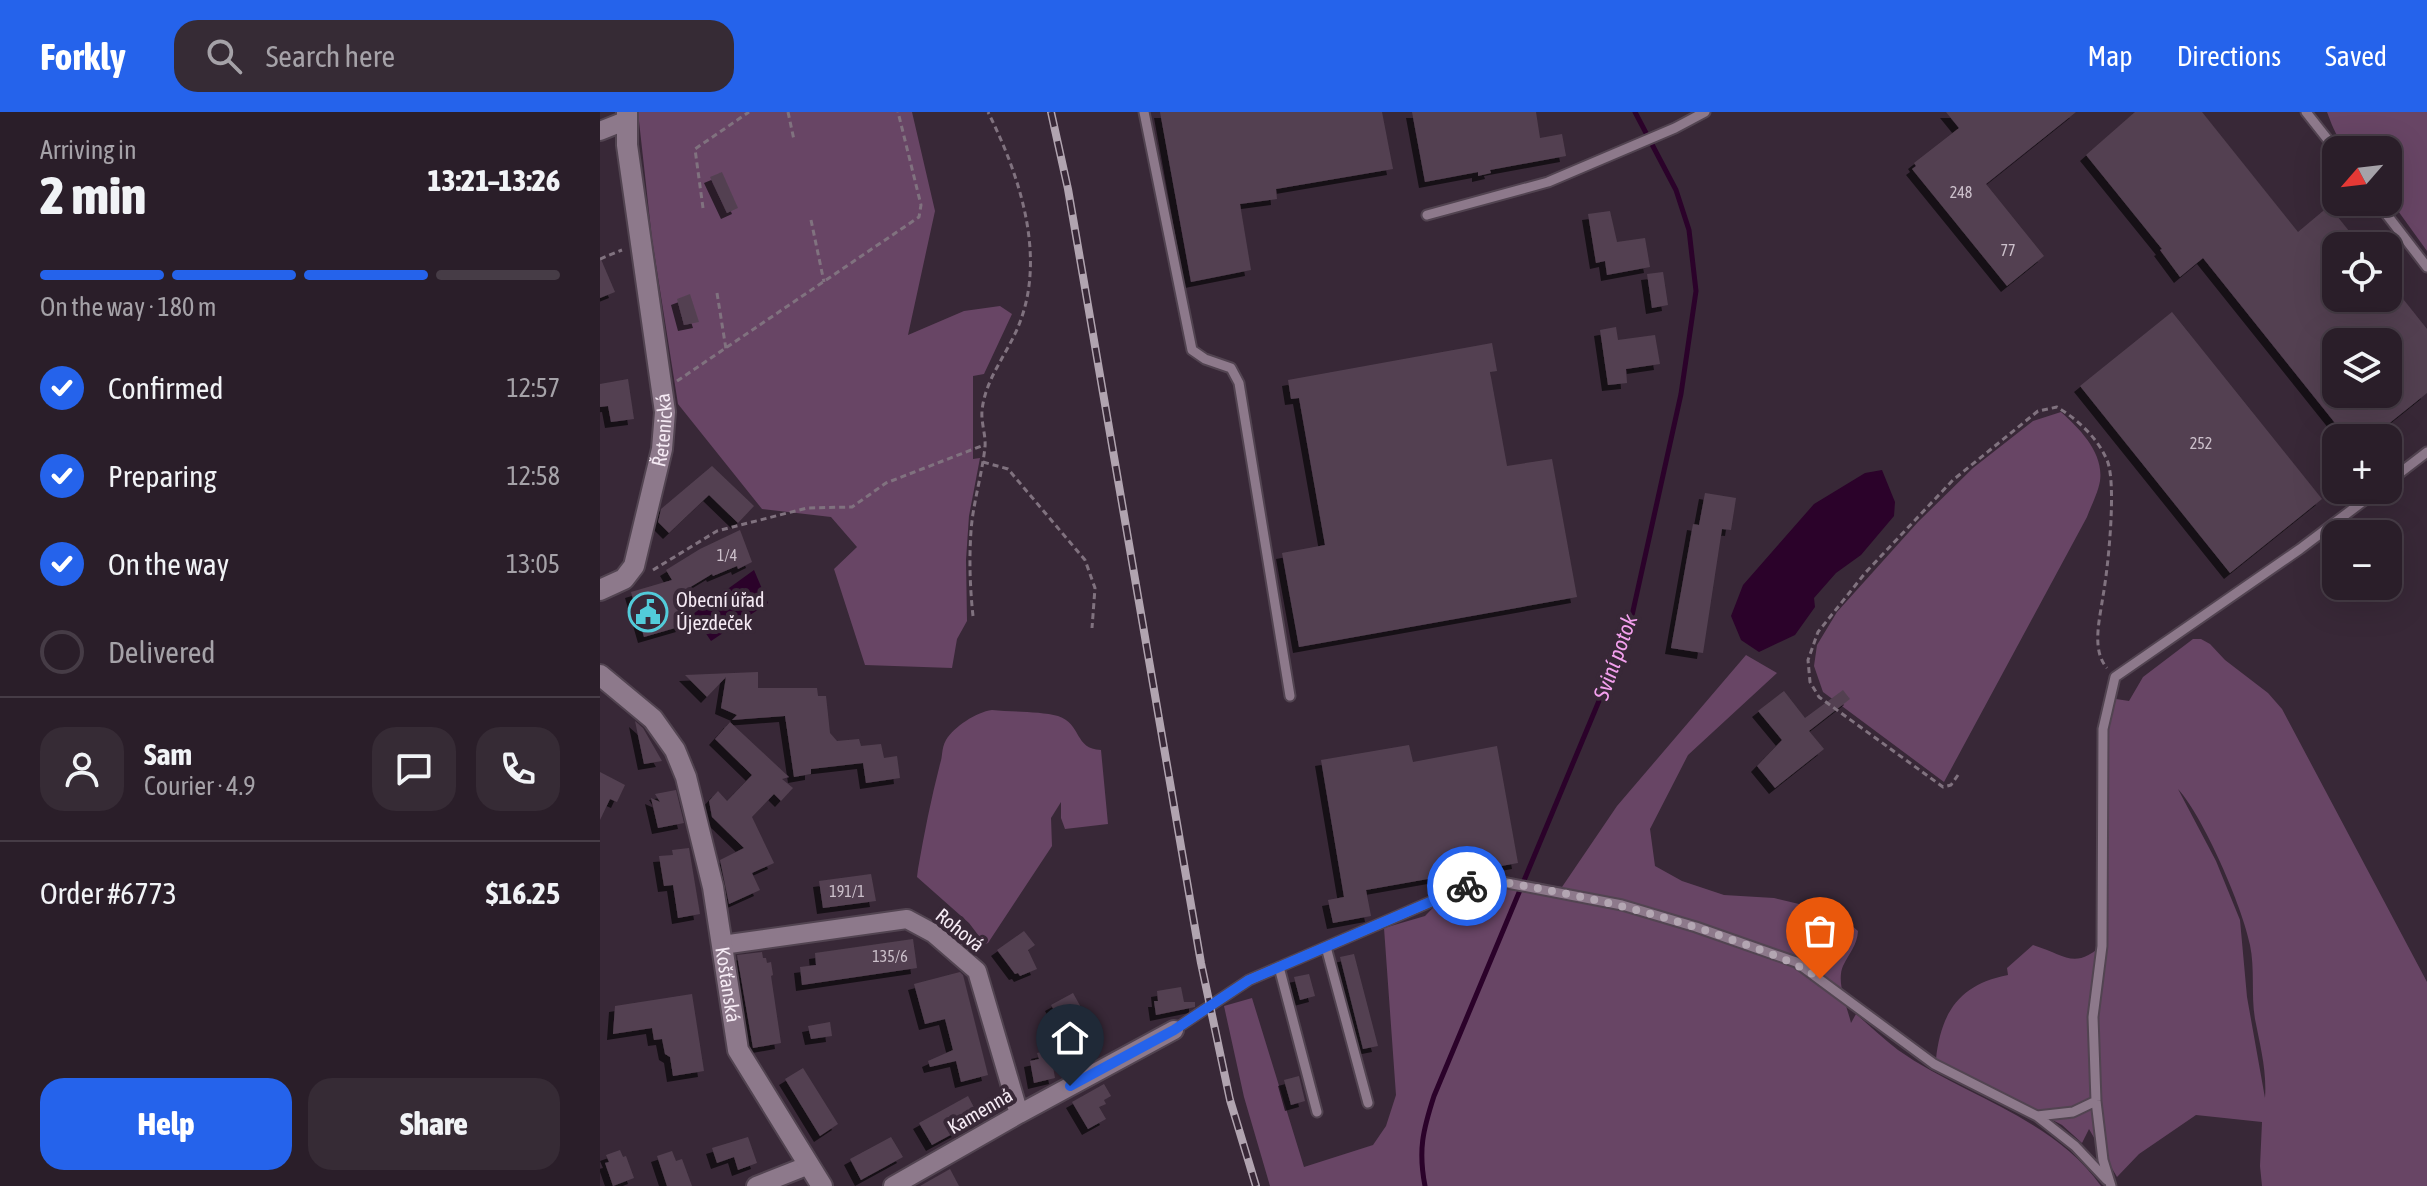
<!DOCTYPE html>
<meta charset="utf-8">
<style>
:root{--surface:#2a1e29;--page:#362b35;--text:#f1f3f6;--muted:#a5a2a8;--line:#463c46;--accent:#2563eb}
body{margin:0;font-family:"Asap Condensed",sans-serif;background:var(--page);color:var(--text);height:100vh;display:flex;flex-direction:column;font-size:30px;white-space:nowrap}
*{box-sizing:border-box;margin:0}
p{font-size:26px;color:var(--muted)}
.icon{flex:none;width:44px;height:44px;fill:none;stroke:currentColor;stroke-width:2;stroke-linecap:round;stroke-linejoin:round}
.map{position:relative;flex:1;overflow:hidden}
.panel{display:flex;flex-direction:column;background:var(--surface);width:600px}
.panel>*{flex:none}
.needle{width:52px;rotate:242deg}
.buttons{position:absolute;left:1722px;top:24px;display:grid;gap:16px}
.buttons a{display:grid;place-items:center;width:80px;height:80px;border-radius:16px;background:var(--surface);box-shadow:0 8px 32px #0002,0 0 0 2px var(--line);font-size:40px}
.pin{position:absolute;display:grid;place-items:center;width:68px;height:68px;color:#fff;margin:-82px -34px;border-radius:50% 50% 50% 0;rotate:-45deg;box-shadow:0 0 8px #0007}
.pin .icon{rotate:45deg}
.courier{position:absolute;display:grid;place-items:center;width:80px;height:80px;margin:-40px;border:6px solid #2563eb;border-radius:50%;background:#fff;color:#222;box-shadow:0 2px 10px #0007}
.headline em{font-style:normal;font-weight:800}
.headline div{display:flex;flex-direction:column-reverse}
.headline{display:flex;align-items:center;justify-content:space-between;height:136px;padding:0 40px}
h1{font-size:52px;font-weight:800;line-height:60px}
.bar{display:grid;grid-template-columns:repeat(4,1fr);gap:12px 8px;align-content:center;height:96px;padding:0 40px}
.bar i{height:10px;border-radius:6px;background:var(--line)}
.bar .current{background:var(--accent)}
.bar p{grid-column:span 4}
.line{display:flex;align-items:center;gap:20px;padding:0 40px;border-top:2px solid var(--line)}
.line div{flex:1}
.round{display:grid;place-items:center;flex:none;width:84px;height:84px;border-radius:24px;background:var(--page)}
ol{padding:0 40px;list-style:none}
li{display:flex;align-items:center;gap:24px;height:88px}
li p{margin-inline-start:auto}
li .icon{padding:8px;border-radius:50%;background:var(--accent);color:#fff;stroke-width:4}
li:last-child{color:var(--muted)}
li i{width:44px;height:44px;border:4px solid var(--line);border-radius:50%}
.cta{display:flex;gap:16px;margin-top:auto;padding:16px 40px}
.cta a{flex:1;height:92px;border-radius:24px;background:var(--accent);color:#fff;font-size:32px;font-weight:800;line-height:92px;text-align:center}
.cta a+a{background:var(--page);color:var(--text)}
header{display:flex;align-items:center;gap:48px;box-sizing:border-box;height:112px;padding:0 40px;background:var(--accent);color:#fff}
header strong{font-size:38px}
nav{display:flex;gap:44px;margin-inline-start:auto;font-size:28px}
.search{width:560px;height:72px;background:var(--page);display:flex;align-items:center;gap:20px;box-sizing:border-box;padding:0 28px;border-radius:24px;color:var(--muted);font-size:30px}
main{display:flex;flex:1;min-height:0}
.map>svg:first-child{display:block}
.green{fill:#684565;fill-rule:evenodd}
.water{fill:#2b022a}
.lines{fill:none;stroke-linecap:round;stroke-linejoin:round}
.stream{stroke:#2b022a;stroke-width:5}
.building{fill:#534151;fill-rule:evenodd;filter:url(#shadow)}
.service-casing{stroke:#524451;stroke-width:13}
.minor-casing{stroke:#524451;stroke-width:22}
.tertiary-casing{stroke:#524451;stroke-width:24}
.path{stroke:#80727f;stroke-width:3;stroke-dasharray:6 4;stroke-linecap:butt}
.service{stroke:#8d798b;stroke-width:9}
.minor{stroke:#8d798b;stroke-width:18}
.tertiary{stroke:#8d798b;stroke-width:20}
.rail-casing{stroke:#b1a4b0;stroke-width:8}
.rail{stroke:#382837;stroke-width:5;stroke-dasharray:15;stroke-linecap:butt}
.done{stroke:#b3a6b2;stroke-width:8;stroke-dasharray:0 14.4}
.route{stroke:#2563eb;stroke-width:10}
.labels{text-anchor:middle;stroke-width:8;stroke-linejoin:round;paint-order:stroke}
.number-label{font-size:16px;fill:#ccc0cb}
.street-label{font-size:20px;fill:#f5eaf4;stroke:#382837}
.poi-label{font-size:20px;fill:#f5eaf4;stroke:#382837;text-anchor:start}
.water-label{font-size:22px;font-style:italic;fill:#f4a0ee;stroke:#382837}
</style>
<header>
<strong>Forkly</strong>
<div class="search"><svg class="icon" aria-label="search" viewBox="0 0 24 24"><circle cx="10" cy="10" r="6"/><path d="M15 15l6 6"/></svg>Search here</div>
<nav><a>Map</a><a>Directions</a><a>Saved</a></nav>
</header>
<main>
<section class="panel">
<div class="headline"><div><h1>2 min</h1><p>Arriving in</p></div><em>13:21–13:26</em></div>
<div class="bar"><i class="current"></i><i class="current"></i><i class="current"></i><i></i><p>On the way · 180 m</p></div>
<ol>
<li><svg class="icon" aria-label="check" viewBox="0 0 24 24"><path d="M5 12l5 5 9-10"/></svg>Confirmed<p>12:57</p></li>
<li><svg class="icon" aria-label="check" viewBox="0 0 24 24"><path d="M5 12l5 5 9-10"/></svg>Preparing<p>12:58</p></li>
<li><svg class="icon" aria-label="check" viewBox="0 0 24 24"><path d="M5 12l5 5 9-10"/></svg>On the way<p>13:05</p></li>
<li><i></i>Delivered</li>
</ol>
<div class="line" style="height:144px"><a class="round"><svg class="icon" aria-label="person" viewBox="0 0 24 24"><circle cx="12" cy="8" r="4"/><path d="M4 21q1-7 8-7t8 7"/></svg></a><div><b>Sam</b><p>Courier · 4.9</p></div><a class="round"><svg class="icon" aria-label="chat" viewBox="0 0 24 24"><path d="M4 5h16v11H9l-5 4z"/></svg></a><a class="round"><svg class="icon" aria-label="phone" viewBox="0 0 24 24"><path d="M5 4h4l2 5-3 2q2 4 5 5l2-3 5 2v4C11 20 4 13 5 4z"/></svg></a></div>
<div class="line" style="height:104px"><div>Order #6773</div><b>$16.25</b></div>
<div class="cta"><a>Help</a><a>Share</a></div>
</section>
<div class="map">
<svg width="1827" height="1074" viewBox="0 0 1827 1074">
<defs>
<filter id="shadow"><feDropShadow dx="-6" dy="6" stdDeviation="0" flood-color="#0009"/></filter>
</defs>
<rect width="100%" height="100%" fill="#382837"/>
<path class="green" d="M38 0H312L335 99 308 223 364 199 400 194 412 202 384 262 373 264V347L380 346 369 404 366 448 367 509 357 527 352 556 265 553 234 457 257 435 231 405 162 397 78 292 52 127Z
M1727 0H1827V139L1788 85V38C1746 38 1742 41 1727 0Z
M1461 300C1480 317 1504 341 1500 369 1498 381 1491 394 1487 405L1344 670 1223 580 1214 554 1217 533 1237 500 1318 410 1373 356 1433 309Z
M1593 527H1601L1610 532 1625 548 1668 581 1682 597 1827 870V1074H1662L1660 1054 1662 1010 1596 1003 1539 1042 1517 1065 1489 1017 1482 1031 1462 1013 1336 947C1341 900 1360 872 1408 863L1407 856 1433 833C1468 844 1474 859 1506 830L1509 615 1516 587 1529 589 1543 565ZM1578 677C1603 704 1643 796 1650 833 1655 857 1651 883 1655 907 1660 933 1667 959 1665 986L1647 885 1640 808 1616 749Z
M1146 543 1177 561 1088 643 1050 717 1055 754 1082 769 1124 783 1174 786 1237 801 1258 819C1257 834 1249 841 1243 854 1236 870 1247 894 1251 911L1256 902C1270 914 1284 927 1298 938 1365 985 1452 1005 1501 1074H670L644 985 624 894 652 886 704 1055 773 1033 786 1014 796 983 784 816 825 804 857 771 886 765 962 775 1017 694Z
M392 598C411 600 440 599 458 604 482 612 474 637 501 638L508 712 465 717 461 706V690L451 706 452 734 388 831 385 832 369 811 317 765 318 757C324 722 331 687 340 652 343 644 341 637 346 628 354 615 376 600 392 598Z"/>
<path class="water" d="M1282 358 1295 390 1294 404 1261 443 1236 461 1214 486 1215 495 1195 523 1159 540 1141 528 1131 504 1143 473 1214 392 1265 361Z
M154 458 168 491 111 529 93 502Z"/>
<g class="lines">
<path class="stream" d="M825 1074C818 1038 823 1018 834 984L1029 517 1081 282 1096 179 1089 118 1076 78 1035 0"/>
</g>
<path class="building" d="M560 0H782L793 57 676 77 677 87 640 92 651 158 591 170Z
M812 0H936L940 26 962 22 966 44 890 58 891 61 878 64V60L825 70Z
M1346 0H1476L1386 72 1444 144 1407 174 1312 57 1316 54 1314 51 1359 16Z
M1535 0H1602L1698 120 1729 94 1761 134H1736V186H1788V168L1827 217V281L1771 326H1747L1603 146 1580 165 1560 138 1562 137 1486 43ZM1736 230H1788V282H1736Z
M122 60 138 96 127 101 110 65Z
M1010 99 1017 130 1045 126 1050 155 1007 163 1005 149 996 151 988 102Z
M0 145 15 180 0 186Z
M1063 160 1068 193 1052 196 1047 162Z
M90 182 99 210 84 213 77 187Z
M1572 200 1722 387 1630 461 1480 274Z
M1016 215 1018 228 1055 223 1060 252 1026 257 1027 271 1008 273 1000 218Z
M892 231 897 259 890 260 907 354 952 347 977 485 699 535 682 441 725 433 699 286 691 287 688 268Z
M28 267 34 307 11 310 8 294 0 295V272Z
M112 354 154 394 138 411 109 383 69 421 58 410 61 397Z
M1105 381 1136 386 1131 418 1122 417 1103 541 1071 536 1093 412 1099 413Z
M140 418 152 450 138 457 137 454 113 464 112 462 74 485 82 514 44 525 31 480 72 468 66 458 100 437Z
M158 560V576H217L218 584H226L230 621 237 629 259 627 261 634 281 632 284 646 297 644 300 666 266 671 263 651 211 657V662L194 665 185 604 132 608 137 603 121 596 126 565 107 585 85 563Z
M1243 578 1250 587 1209 619 1224 637 1175 676 1157 654 1182 628 1158 599 1184 579 1205 606Z
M35 609 43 616 62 649 44 652Z
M130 610 189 665 182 667 193 676 181 689 174 682 152 705 174 751 152 761 160 778 129 792 120 748 144 736 112 705 109 689 118 679 127 689 152 663 115 627Z
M809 633 813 650 897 634 918 751 766 778 771 804 733 811 728 788 744 785 721 648Z
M0 660 25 673 17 690 10 687 0 708Z
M76 678 84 711 58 716 51 686 60 690 55 682Z
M89 736 100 802 78 806 73 773 64 774 59 744 73 743 72 738Z
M271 762 276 789 223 796 219 769Z
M424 819 435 833 428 838 437 857 420 864 418 861 415 862 397 838Z
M313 827 317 856 202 873 200 855 216 853 215 841Z
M162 840 163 846H166L167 851 171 850 173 863 171 864 181 931 153 936 137 843Z
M754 842 778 934 763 937 740 845Z
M360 860 363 863 388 963 361 970 356 949 330 955 328 949 353 938 345 907 325 912 314 872Z
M709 862 715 884 700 888 694 865Z
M581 875 584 890H595V895L556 903 554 889H558L557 879Z
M473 881 498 926 476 938 451 893Z
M92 882 104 959 73 964 70 945 65 942 62 927 54 928 52 916 13 922 15 894Z
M230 910 232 924 211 927 208 914Z
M450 938 455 966 434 971 430 949 439 947 437 941Z
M203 956 238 1012 220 1024 185 967Z
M699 964 705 989 691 993 684 968Z
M504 972 511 984 504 988 506 992 499 995 506 1007 488 1017 472 990Z
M368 984 380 1007 332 1033 319 1011Z
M148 1025 157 1051 138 1058 134 1045 117 1051 112 1036Z
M291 1025 303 1045 261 1068 250 1047Z
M20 1038 23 1045 26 1044 34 1066 13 1074 5 1051 9 1050 6 1043Z
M72 1039 76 1049 82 1047 92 1074H67L57 1044Z
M350 1057 359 1074H320Z"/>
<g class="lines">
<defs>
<path id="service" d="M544 0 592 238 605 247 631 256 639 271 690 584
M1706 0 1736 38
M1777 90 1827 155
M827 103 948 70 1075 16 1105 0
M1788 370 1827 340
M726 835 768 991
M679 855 717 1000
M574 918 649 868 872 772 902 770 1022 793 1096 815 1196 850 1334 952 1437 1004 1473 1000 1496 989
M1437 1004 1475 1034 1507 1068
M1511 1074 1503 1048 1496 989 1493 905 1502 834 1503 617 1515 565 1700 437 1778 378"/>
<path id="minor" d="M0 19 25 9
M122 833 307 807 333 821 377 859 419 1002
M156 1074 209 1053
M293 1074 419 1002 574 918"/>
<g id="tertiary">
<path id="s1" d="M0 478 24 467 34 454 62 337 65 300 27 33V0"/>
<path id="s2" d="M0 563 53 607 75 638 86 665 113 775 138 938 222 1074"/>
</g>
</defs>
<use href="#service" class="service-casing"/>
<use href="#minor" class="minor-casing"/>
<use href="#tertiary" class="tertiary-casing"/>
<path class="path" d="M188 0 194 28
M103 96 95 37 149 0
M211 108 224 170
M0 147 22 138
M117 181 126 237
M77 269 319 105 321 93 298 0
M383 350 408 357 485 448 495 476 492 516
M53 458 117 419 207 396 252 395 286 371 384 333
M373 504C370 476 369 448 371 419 373 391 382 363 385 335 386 323 381 311 382 299 385 266 409 240 420 210 446 142 419 62 388 0
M1358 663 1351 673 1343 675 1219 585 1210 570 1208 548 1218 520 1266 460 1353 368 1438 299 1457 295C1477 307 1497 325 1507 348 1517 371 1508 457 1503 484 1500 506 1491 538 1507 556"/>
<use href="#service" class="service"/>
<use href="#minor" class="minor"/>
<use href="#tertiary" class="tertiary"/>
<defs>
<path id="rail" d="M451 0 468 77 601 851 630 988 656 1074"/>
</defs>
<use href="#rail" class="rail-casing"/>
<use href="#rail" class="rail"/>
</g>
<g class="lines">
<path class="done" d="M867 774 886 769 902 770C980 783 1056 800 1130 827 1163 839 1191 847 1220 867"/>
<path class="route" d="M470 974 574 918 649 868 867 774"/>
</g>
<defs>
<symbol id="civic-ring" viewBox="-11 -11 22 22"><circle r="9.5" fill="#382837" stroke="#52cbd9" stroke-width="1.5"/><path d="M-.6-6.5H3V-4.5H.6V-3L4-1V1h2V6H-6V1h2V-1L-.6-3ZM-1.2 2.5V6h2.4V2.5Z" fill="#52cbd9"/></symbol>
</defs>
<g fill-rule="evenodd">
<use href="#civic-ring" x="26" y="478" width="44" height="44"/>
</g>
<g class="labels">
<g class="number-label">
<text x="1361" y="86">248</text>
<text x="1408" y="144">77</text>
<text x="1601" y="337">252</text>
<text x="127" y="449">1/4</text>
<text x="247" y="785">191/1</text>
<text x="290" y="850">135/6</text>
</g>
<g class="street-label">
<text dy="7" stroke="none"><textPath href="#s1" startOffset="182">Řetenická</textPath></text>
<text transform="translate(360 818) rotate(39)" y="7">Rohová</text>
<text dy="7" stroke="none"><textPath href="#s2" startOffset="348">Košťanská</textPath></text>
<text transform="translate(380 999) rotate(-30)" y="7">Kamenná</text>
</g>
<g class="poi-label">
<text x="76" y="495">Obecní úřad<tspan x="76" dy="23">Újezdeček</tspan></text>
</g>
<g class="water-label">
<text transform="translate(1015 545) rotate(-70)" y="8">Sviní potok</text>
</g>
</g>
</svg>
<div class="buttons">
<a><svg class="needle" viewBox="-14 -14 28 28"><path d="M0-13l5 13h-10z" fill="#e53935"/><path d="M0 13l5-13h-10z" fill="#a5a2a8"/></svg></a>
<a><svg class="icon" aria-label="locate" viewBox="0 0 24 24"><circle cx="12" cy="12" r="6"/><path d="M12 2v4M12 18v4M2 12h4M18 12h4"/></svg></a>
<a><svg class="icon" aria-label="layers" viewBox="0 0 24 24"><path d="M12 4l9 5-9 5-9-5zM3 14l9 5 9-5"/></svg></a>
<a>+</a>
<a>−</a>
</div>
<div class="pin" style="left:1220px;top:867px;background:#ea580c"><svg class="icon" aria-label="bag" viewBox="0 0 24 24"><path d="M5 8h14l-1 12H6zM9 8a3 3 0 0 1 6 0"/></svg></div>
<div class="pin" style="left:470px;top:974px;background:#1f2937"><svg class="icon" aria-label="home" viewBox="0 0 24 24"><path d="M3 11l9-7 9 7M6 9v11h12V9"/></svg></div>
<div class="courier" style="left:867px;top:774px"><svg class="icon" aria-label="bike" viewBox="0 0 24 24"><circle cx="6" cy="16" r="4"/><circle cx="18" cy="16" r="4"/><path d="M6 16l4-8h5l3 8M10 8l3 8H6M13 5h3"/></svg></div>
</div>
</main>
